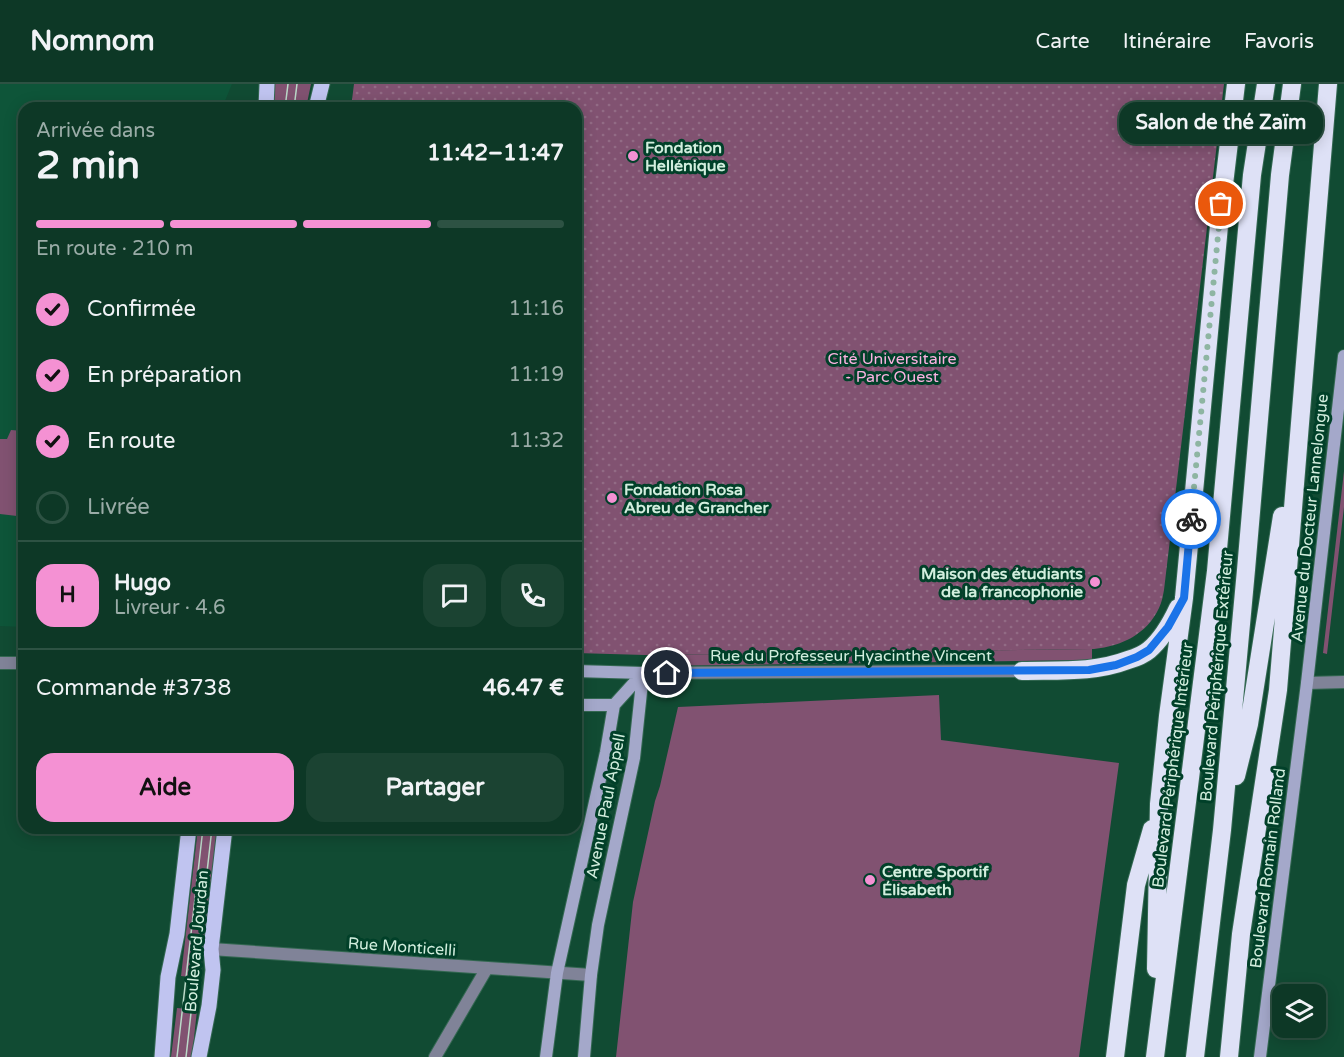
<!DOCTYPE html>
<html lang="fr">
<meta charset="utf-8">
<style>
:root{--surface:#0d3826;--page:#1b4332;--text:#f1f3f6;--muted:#9aaca7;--line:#2d5243;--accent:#f491d3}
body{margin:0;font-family:"Varela Round",sans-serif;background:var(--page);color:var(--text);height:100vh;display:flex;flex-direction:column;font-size:22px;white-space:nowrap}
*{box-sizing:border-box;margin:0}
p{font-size:20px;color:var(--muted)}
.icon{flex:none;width:33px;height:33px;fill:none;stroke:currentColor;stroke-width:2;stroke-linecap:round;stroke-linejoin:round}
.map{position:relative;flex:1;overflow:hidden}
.drawer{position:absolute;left:18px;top:18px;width:564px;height:732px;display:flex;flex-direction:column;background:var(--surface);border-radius:18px;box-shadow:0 3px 15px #0003,0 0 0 2px var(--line)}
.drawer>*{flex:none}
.tools{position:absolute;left:1272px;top:900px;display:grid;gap:12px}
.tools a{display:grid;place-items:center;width:54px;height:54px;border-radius:12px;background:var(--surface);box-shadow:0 3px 15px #0003,0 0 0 2px var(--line);font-size:30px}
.pin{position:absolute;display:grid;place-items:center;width:51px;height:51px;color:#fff;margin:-26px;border:3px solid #fff;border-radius:50%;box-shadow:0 2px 6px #0007}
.courier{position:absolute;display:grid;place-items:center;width:60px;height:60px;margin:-30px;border:4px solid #1a73e8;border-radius:50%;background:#fff;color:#222;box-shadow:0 2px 8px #0007}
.bubble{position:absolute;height:42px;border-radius:18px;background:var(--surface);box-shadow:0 3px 15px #0003,0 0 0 2px var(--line);font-size:20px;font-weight:700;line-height:42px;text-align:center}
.summary em{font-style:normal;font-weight:700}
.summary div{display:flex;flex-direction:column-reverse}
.summary{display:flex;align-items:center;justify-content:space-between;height:102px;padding:0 18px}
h1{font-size:39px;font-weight:700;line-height:45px}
.bar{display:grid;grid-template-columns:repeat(4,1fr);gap:9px 6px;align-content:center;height:72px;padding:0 18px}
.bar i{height:8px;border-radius:4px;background:var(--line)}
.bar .selected{background:var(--accent)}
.bar p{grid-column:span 4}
.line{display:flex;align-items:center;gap:15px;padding:0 18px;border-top:2px solid var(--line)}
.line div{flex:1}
.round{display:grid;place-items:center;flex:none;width:63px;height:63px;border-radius:18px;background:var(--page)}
ol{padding:0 18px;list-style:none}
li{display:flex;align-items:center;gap:18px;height:66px}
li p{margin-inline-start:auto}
li .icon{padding:6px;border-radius:50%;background:var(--accent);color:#111;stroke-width:4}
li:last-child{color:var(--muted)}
li i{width:33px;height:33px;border:3px solid var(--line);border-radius:50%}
.primary-button{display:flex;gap:12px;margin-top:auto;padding:12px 18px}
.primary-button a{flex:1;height:69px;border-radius:18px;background:var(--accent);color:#111;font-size:24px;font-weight:700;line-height:69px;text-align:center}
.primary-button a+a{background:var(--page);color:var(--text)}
header{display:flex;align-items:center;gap:36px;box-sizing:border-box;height:84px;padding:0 30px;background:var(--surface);border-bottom:2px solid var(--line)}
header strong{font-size:28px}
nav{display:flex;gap:33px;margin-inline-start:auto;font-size:21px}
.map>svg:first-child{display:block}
.built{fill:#0e5539}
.grass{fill:#815271}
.park{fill:url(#park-dots)}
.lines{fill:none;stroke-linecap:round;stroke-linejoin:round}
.street-casing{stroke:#346852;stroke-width:14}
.secondary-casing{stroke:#346852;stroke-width:14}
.primary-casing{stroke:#346852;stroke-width:17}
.highway-casing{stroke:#346852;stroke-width:20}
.street{stroke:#808398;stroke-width:12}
.secondary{stroke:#a4a8ca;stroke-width:12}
.primary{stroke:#c0c4f0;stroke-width:15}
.highway{stroke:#dee1f6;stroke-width:18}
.tram{stroke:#bbdac9;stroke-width:1.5}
.done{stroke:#8eb5a2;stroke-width:6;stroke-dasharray:0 10.8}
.route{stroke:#1a73e8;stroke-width:8}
.poi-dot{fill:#f491d3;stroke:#014029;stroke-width:2}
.labels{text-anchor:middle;stroke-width:6;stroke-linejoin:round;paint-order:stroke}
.poi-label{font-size:16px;font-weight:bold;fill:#d2eede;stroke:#014029;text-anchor:start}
.park-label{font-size:16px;fill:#fbb2e1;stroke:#014029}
.street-label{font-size:16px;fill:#d2eede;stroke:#014029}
</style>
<header>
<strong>Nomnom</strong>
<nav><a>Carte</a><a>Itinéraire</a><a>Favoris</a></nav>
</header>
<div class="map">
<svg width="1344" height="973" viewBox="0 0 1344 973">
<defs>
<pattern id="park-dots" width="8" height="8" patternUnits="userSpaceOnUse" patternTransform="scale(1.5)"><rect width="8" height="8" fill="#815271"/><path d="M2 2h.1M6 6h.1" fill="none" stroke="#926b85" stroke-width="1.8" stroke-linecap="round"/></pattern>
</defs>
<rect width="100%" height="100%" fill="#114b33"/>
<path class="built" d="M0 0H232L222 24H24V543L0 542Z"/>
<path class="grass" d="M274 0H311L306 24H273Z
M11 346 24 347V367L17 432 0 430V355H7Z
M1344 387V423L1327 570 1323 569Z
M1092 565V576L655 582C649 581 649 576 649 571Z
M939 611 941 656 1119 679 1079 973H616L633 818 655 717 660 702 678 623Z
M198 744H218L200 894 181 892Z
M177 924 197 926 192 973H171Z"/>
<path class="park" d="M354 0H1224L1164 506C1163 511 1162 518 1159 524 1147 550 1122 562 1094 565L645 571 576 569V24H351Z"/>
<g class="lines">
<defs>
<path id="street" d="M0 579H24
M643 589 1022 587
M1307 599 1344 598
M211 865 591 891
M435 973 487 884"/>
<path id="secondary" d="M576 587 643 589
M576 621H614
M546 973 557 889 606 668 614 621 643 589
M584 973 591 891 598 841 634 674 643 589
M1260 973 1307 599 1344 272"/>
<path id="primary" d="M266 24 267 0
M316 24 322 0
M162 973 168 893 177 850 189 744
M199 973 209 922 213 886 211 865 225 744"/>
<path id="highway" d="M1022 587C1058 586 1094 589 1128 576 1135 574 1143 571 1149 566 1162 555 1171 539 1178 524
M1236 692 1249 640 1282 432
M1156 885 1159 720 1168 632 1184 514 1219 142 1236 0
M1115 973 1136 801 1152 745
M1155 973 1216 487 1252 91 1266 0
M1195 973 1222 746 1246 486 1280 91 1292 0
M1229 973 1241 850 1278 606 1328 0"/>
</defs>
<use href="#street" class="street-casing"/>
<use href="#secondary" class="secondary-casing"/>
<use href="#primary" class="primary-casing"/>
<use href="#highway" class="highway-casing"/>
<use href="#street" class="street"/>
<use href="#secondary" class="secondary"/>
<use href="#primary" class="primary"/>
<use href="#highway" class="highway"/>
<path class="tram" d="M285 24 288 0
M294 24 297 0
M177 973 203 744
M186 973 212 744"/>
</g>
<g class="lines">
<path class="done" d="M1191 435 1221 120"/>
<path class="route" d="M667 589 1089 586 1116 581 1137 573 1149 566 1168 543 1184 514 1191 435"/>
</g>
<g class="poi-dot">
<circle cx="633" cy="72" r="6"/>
<circle cx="612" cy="414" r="6"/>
<circle cx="1095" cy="498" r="6"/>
<circle cx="870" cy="796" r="6"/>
</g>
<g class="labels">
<g class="poi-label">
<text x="645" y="69">Fondation<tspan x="645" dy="18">Hellénique</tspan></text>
<text x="624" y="411">Fondation Rosa<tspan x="624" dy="18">Abreu de Grancher</tspan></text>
<text x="1083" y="495" text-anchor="end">Maison des étudiants<tspan x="1083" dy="18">de la francophonie</tspan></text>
<text x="882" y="793">Centre Sportif<tspan x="882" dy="18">Élisabeth</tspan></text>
</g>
<g class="park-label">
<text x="892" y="280">Cité Universitaire<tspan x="892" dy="18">- Parc Ouest</tspan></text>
</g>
<g class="street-label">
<text transform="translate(1309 434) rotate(-84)" y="6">Avenue du Docteur Lannelongue</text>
<text x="851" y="577">Rue du Professeur Hyacinthe Vincent</text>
<text transform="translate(1216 592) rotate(-85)" y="6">Boulevard Périphérique Extérieur</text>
<text transform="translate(1172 681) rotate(-83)" y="6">Boulevard Périphérique Intérieur</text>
<text transform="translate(605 722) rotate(-79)" y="6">Avenue Paul Appell</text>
<text transform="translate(1267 784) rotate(-83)" y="6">Boulevard Romain Rolland</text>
<text transform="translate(196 857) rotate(-85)" y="6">Boulevard Jourdan</text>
<text transform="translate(402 862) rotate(4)" y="6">Rue Monticelli</text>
</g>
</g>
</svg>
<div class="tools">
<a><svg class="icon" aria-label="layers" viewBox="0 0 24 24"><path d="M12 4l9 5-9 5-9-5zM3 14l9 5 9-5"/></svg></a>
</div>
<div class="pin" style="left:1221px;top:120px;background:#ea580c"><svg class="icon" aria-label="bag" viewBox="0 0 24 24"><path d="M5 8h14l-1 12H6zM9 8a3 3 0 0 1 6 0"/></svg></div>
<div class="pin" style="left:667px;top:589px;background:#1f2937"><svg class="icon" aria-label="home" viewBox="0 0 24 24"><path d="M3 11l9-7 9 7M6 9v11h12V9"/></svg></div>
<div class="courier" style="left:1191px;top:435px"><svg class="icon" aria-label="bike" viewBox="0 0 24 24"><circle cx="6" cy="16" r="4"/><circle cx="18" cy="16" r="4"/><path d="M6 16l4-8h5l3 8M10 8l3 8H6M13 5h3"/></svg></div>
<div class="bubble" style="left:1119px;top:18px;width:204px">Salon de thé Zaïm</div>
<section class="drawer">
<div class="summary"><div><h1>2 min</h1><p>Arrivée dans</p></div><em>11:42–11:47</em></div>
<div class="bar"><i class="selected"></i><i class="selected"></i><i class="selected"></i><i></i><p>En route · 210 m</p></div>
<ol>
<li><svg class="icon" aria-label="check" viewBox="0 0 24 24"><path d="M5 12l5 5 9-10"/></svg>Confirmée<p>11:16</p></li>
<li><svg class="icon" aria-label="check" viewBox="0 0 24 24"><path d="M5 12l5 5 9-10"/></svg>En préparation<p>11:19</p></li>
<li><svg class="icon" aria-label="check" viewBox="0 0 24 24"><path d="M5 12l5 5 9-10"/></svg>En route<p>11:32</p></li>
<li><i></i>Livrée</li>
</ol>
<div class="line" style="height:108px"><b class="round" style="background:var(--accent);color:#111">H</b><div><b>Hugo</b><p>Livreur · 4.6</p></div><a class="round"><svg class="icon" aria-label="chat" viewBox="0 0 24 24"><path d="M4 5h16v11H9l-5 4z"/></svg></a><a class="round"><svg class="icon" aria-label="phone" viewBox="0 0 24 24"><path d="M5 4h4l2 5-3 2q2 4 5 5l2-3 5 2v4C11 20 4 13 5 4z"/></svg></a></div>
<div class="line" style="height:78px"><div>Commande #3738</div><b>46.47 €</b></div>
<div class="primary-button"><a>Aide</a><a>Partager</a></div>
</section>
</div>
